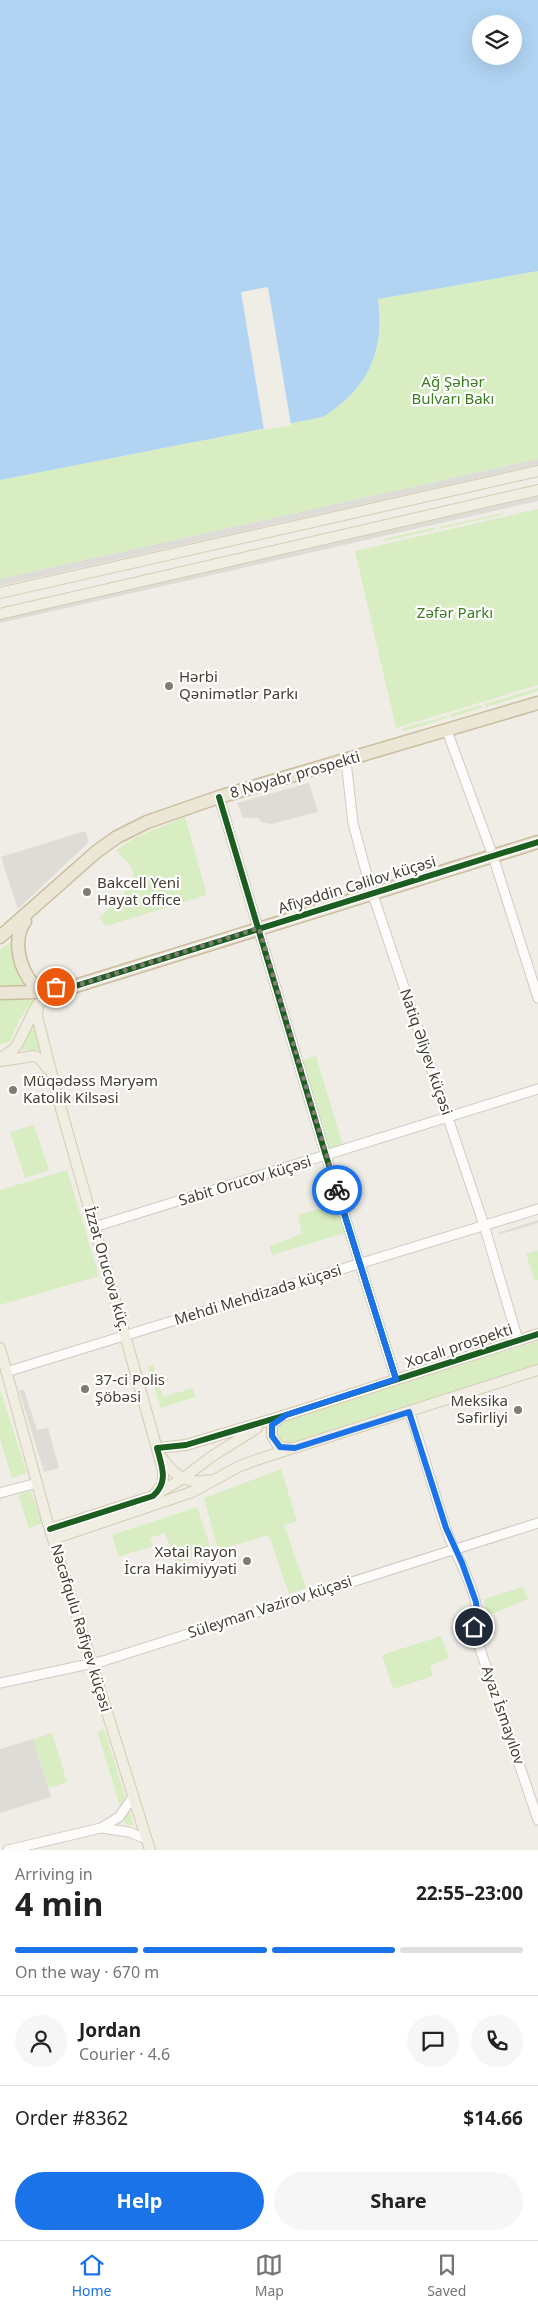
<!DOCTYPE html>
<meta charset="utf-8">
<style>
:root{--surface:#fff;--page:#f6f6f6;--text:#222;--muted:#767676;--line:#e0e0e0;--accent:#1a73e8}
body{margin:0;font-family:"Noto Sans",sans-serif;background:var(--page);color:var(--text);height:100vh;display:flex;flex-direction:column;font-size:19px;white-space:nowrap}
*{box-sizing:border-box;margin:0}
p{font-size:16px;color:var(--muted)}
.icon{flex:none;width:28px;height:28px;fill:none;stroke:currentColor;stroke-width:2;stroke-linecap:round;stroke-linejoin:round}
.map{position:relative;height:1850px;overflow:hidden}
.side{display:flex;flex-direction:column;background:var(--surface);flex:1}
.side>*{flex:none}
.controls{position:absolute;left:472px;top:15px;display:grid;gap:10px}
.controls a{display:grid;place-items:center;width:50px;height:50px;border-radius:50%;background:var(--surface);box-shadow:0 5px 20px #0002;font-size:25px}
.pin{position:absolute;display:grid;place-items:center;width:42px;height:42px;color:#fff;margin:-21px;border:2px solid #fff;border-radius:50%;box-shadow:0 1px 5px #0007}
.courier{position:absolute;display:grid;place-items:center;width:50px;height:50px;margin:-25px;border:4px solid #1a73e8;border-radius:50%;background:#fff;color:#222;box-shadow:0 1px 6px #0007}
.head em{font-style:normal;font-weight:700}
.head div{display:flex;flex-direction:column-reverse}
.head{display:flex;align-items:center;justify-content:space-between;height:85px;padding:0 15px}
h1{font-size:32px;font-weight:700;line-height:38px}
.bar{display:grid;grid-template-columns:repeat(4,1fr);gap:8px 5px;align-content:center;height:60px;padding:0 15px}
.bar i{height:6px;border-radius:4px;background:var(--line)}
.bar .active{background:var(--accent)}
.bar p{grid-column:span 4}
.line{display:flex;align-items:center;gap:12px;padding:0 15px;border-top:1px solid var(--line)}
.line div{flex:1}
.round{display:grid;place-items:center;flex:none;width:52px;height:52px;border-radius:26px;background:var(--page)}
.primary-button{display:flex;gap:10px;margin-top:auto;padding:10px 15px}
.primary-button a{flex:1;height:58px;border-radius:30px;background:var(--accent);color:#fff;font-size:20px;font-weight:700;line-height:58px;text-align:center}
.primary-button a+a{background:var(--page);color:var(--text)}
.dock{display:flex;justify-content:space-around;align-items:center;height:70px;border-top:1px solid var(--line);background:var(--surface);font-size:14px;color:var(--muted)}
.dock a{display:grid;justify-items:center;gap:2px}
.dock .active{color:var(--accent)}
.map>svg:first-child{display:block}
.green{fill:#d9edc3}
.parking{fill:#dedcd6}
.water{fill:#b1d4f3;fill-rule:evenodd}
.pier{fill:#efede6}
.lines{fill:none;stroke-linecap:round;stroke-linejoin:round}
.minor-casing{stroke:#cdcbc4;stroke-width:11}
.major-casing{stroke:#d4ccb1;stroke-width:12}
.highway-casing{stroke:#cabd9e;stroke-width:15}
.minor{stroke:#fdfcfb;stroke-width:9}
.major{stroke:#f0ede2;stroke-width:10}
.highway{stroke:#ece6d7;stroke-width:12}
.cycleway-casing{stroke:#fff;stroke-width:9}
.cycleway{stroke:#1b5e20;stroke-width:6}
.done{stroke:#807c71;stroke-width:5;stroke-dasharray:0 9}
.route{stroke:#1a73e8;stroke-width:6}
.poi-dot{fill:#807c71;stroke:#fff;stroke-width:2}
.labels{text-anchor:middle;stroke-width:4.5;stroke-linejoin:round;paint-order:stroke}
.park-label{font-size:15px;fill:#3c7d20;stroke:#fff}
.poi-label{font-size:15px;fill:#453f32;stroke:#fff;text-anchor:start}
.street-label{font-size:15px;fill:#453f32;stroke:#fff}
</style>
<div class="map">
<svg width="538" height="1850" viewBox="0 0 538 1850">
<rect width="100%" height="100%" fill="#efede6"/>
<path class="green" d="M538 271V459L0 579V480L323 417C368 388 385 352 378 299Z
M538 509V685L396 728 355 551Z
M503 513 502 515 439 529V527Z
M436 527 435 530 384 541V539Z
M538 688V691L486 707 485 704Z
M481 705 482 708 451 717 450 714Z
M447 716V718L404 731 403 728Z
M185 817 207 895 106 926 99 918C109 908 137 887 133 872 131 864 121 856 116 850L136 837Z
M12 941 24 985 0 986V950Z
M0 1000H34L19 1020 10 1042 0 1044Z
M33 1022 41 1053 32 1050H22Z
M316 1056 343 1146 329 1150 302 1060Z
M34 1125 49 1170 25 1178 10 1132Z
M67 1170 99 1276 0 1305V1190Z
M333 1200 345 1233 272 1255 269 1246 302 1234 298 1215 320 1209Z
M538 1250V1280L535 1281 526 1254Z
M538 1341V1364L289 1443H285C277 1436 276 1430 282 1422Z
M153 1365 163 1397 193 1388 195 1397 161 1408 148 1367Z
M0 1389 27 1473 12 1478 0 1439Z
M281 1469 297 1521 284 1525 306 1588 289 1594 269 1535 218 1550 204 1498Z
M31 1491 42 1523 29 1528 18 1495Z
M197 1507 212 1552 176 1563 165 1533 150 1538 153 1546 119 1557 112 1535Z
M523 1587 528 1599 487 1616 484 1599Z
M441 1636 449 1658 430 1666 433 1676 393 1689 382 1655Z
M104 1729 134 1825H126L97 1731Z
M52 1733 67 1782 49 1788 33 1739Z"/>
<path class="parking" d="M538 459V465L0 586V579Z
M538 496V501L0 623V618Z
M309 783 318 812 271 824 261 822 258 818H243L237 803Z
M85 831 89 842 18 909 1 857Z
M538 1220V1223L501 1234 497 1233Z
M19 1390H24L37 1430 48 1428 59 1468 44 1472Z
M33 1739 51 1797 0 1813V1749Z"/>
<path class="water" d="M0 0H538V271L378 299C385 352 368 388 323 417L0 480ZM481 24H514V56H481Z"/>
<path class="pier" d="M268 287 291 425 264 430 241 292Z"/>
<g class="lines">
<defs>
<path id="minor" d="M447 731 493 856 538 998
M346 761 353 823 369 883 484 1225 518 1340
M219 797 326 1156 396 1379
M94 1227 538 1089
M6 1372 538 1209
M409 1411C423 1450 433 1490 446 1529 455 1554 470 1577 476 1604 479 1616 472 1626 476 1637L538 1820
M0 1493 37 1483
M0 1683 103 1661 538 1523
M101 1828 119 1817 133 1797
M8 1850 101 1828 129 1832 146 1839"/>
<path id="major" d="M0 593 538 471
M0 614 538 490
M60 991 38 1004 37 1016 56 1091 163 1470V1484L153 1496
M0 1058 13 1050 17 1045 36 1007
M1 1061 34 1056 39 1058 48 1069
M0 1348 47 1520 150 1850
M280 1418 272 1425V1436L279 1447 289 1448
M157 1448 186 1445 286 1415 538 1334
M162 1458C174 1475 187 1485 208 1480
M50 1529 153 1496 182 1479 211 1457 257 1428
M53 1539 192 1492 238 1467 256 1460 538 1370"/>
<path id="highway" d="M25 921C12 939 19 969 34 985L49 987
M0 937 96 852 117 837 147 822 219 797 538 703
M0 993 35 992 69 988 538 842"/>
</defs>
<use href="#minor" class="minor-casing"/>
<use href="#major" class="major-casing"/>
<use href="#highway" class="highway-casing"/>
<use href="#minor" class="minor"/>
<use href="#major" class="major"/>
<use href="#highway" class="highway"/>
<defs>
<path id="cycleway" d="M219 797 326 1156 396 1379
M69 988 538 842
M50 1529 153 1496C169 1482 162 1467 157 1448L186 1445 286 1415 538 1334"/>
</defs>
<use href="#cycleway" class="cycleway-casing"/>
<use href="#cycleway" class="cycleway"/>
</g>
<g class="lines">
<path class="done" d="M56 987 69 988 259 928 337 1190"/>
<path class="route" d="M337 1190 396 1379 286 1415 272 1425V1436L280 1447 295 1448 409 1412 446 1528 462 1563 476 1602 477 1615 474 1627"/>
</g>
<g class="poi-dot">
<circle cx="169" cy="686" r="5"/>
<circle cx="87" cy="892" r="5"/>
<circle cx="13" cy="1090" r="5"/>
<circle cx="85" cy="1389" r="5"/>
<circle cx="518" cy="1410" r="5"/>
<circle cx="247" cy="1561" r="5"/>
</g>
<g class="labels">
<g class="park-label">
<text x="453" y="387">Ağ Şəhər<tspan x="453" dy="17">Bulvarı Bakı</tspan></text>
<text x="455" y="618">Zəfər Parkı</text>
</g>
<g class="poi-label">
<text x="179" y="682">Hərbi<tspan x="179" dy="17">Qənimətlər Parkı</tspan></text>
<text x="97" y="888">Bakcell Yeni<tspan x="97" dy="17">Hayat office</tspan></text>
<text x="23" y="1086">Müqədəss Məryəm<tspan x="23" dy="17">Katolik Kilsəsi</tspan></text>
<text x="95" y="1385">37-ci Polis<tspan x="95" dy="17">Şöbəsi</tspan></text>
<text x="508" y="1406" text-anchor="end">Meksika<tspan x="508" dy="17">Səfirliyi</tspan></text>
<text x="237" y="1557" text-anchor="end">Xətai Rayon<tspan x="237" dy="17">İcra Hakimiyyəti</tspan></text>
</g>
<g class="street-label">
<text transform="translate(295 775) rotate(-16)" y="5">8 Noyabr prospekti</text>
<text transform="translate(357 885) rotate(-17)" y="5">Afiyəddin Cəlilov küçəsi</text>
<text transform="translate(426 1052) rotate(71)" y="5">Natiq Əliyev küçəsi</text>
<text transform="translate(245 1181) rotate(-17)" y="5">Sabit Orucov küçəsi</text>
<text transform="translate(107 1269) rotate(74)" y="5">İzzət Orucova küç.</text>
<text transform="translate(258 1295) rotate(-17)" y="5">Mehdi Mehdizadə küçəsi</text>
<text transform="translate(459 1346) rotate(-18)" y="5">Xocalı prospekti</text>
<text transform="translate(270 1607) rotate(-18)" y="5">Süleyman Vəzirov küçəsi</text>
<text transform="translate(81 1628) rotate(73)" y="5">Nəcəfqulu Rəfiyev küçəsi</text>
<text transform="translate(503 1715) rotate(71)" y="5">Ayaz İsmayılov</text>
</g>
</g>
</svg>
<div class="controls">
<a><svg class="icon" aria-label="layers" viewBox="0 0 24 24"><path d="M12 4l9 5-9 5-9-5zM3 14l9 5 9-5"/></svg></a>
</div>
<div class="pin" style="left:56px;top:987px;background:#ea580c"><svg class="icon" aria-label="bag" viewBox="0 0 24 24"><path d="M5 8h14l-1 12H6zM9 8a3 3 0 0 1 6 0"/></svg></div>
<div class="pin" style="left:474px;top:1627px;background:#1f2937"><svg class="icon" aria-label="home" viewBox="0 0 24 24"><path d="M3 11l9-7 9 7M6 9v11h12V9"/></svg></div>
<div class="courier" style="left:337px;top:1190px"><svg class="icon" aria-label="bike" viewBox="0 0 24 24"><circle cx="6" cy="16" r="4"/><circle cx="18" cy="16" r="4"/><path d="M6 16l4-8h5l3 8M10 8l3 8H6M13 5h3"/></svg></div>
</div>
<section class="side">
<div class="head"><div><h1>4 min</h1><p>Arriving in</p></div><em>22:55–23:00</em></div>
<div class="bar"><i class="active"></i><i class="active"></i><i class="active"></i><i></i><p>On the way · 670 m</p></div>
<div class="line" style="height:90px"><a class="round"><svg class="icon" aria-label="person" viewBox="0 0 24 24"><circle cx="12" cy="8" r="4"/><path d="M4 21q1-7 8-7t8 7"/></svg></a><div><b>Jordan</b><p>Courier · 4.6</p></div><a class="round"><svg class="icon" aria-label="chat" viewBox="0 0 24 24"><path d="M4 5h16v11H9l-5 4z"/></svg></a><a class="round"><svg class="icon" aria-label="phone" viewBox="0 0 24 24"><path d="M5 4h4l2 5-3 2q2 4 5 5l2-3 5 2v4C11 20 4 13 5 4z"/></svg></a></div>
<div class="line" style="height:65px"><div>Order #8362</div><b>$14.66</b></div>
<div class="primary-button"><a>Help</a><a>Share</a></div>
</section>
<nav class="dock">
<a class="active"><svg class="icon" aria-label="home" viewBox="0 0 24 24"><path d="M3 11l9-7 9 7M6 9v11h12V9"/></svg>Home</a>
<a><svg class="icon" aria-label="map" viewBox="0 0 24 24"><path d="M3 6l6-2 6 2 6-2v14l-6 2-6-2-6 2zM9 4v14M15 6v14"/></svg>Map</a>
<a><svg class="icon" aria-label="saved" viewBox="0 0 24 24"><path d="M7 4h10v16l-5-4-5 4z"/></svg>Saved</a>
</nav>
